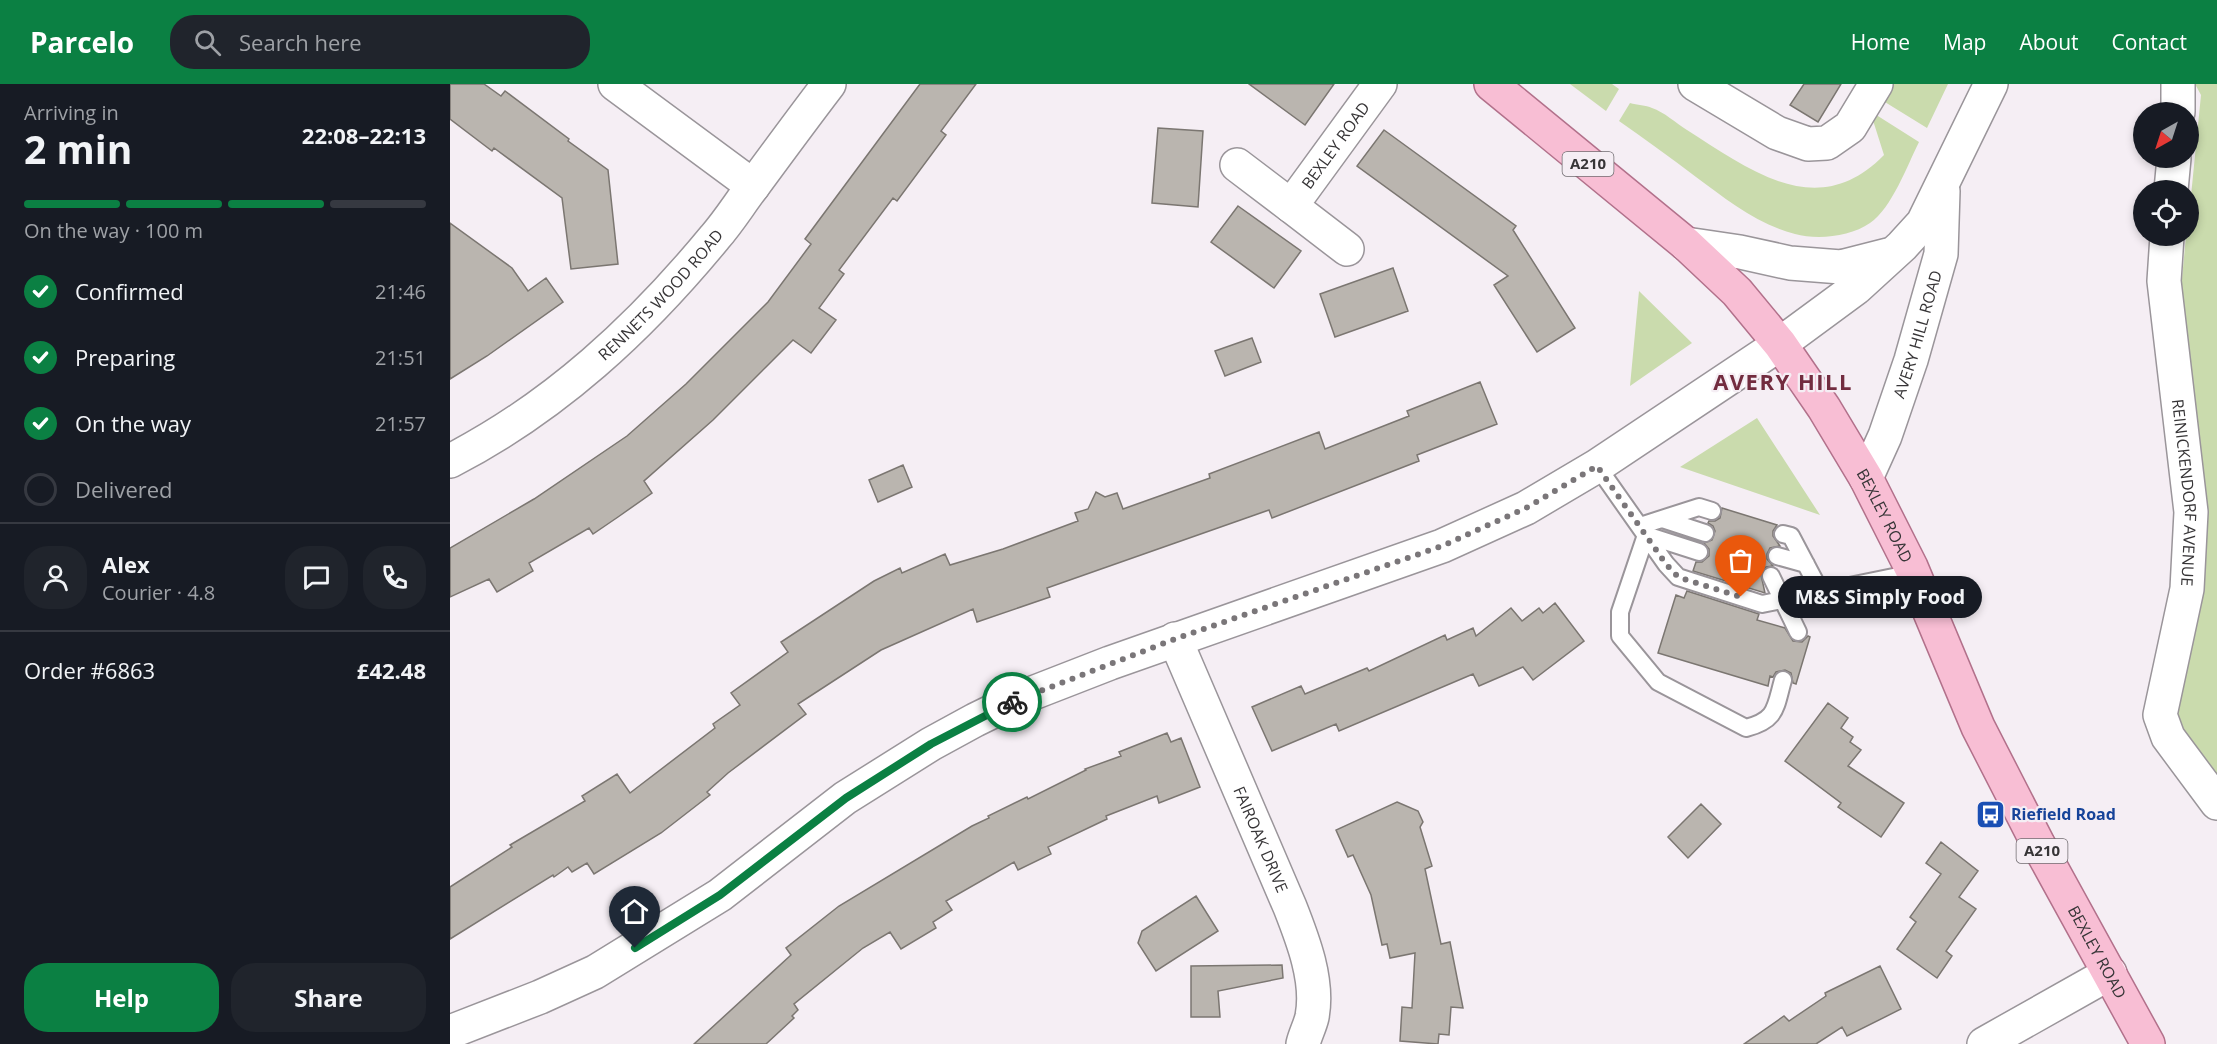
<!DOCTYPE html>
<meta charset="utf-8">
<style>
:root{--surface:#171b24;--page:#20242c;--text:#f1f3f6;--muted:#9ea1a6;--line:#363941;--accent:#0b8043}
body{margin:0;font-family:"Open Sans",sans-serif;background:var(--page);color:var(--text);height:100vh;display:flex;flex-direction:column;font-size:22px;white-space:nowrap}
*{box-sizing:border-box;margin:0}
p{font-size:20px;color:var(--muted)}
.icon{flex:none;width:33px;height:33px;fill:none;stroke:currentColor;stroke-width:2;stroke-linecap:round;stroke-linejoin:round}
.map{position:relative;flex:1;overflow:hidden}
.panel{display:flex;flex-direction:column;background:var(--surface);width:450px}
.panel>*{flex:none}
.needle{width:39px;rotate:219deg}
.tools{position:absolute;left:1683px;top:18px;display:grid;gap:12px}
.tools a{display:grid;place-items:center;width:66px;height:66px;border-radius:50%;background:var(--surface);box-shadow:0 3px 9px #0003;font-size:30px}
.pin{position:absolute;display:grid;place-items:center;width:51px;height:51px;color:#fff;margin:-62px -26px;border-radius:50% 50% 50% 0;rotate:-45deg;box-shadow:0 0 6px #0007}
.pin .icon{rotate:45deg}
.courier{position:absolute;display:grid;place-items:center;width:60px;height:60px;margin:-30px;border:4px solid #0b8043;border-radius:50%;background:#fff;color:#222;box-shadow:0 2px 8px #0007}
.bubble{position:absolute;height:42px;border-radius:21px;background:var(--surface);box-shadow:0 3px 9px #0003;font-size:20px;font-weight:700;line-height:42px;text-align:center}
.head em{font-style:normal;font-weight:700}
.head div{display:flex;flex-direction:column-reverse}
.head{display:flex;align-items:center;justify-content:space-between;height:102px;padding:0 24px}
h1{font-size:39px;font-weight:700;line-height:45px}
.bar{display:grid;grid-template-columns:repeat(4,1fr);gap:9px 6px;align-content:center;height:72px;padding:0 24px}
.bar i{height:8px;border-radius:4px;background:var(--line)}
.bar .on{background:var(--accent)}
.bar p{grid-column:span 4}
.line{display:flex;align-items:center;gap:15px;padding:0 24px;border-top:2px solid var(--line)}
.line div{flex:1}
.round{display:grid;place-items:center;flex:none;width:63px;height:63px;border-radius:24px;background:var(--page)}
ol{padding:0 24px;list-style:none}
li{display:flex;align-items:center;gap:18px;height:66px}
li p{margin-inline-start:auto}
li .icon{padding:6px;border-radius:50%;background:var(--accent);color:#fff;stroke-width:4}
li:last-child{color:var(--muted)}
li i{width:33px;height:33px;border:3px solid var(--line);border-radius:50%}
.primary-button{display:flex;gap:12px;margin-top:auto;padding:12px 24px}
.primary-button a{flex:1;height:69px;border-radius:24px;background:var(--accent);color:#fff;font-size:24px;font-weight:700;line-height:69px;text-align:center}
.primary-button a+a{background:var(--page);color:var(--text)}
header{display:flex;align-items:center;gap:36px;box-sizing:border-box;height:84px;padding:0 30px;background:var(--accent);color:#fff}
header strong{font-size:28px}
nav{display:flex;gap:33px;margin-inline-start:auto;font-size:21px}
.search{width:420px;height:54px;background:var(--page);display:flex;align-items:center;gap:15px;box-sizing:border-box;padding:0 21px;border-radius:24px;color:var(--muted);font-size:22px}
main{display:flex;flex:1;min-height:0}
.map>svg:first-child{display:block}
.green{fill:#cadbad}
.building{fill:#bab5af;stroke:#7b7671;stroke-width:1.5}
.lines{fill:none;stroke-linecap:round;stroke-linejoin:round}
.service-casing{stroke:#9a959a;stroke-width:20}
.minor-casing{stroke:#9a959a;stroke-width:36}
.tertiary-casing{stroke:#9a959a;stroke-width:36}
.secondary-casing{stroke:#9a959a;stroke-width:36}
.primary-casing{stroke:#b2718b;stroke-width:36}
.service{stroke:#fff;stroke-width:16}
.minor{stroke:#fff;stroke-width:33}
.tertiary{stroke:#fff;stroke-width:33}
.secondary{stroke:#fff;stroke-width:33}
.primary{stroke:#f8bed4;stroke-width:33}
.done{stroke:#7a7679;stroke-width:6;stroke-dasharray:0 10.8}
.route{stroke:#0b8043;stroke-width:8}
.labels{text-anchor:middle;stroke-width:4.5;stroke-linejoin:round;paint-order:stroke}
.shield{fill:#f5eef4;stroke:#706c70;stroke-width:1.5}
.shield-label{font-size:15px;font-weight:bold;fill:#373537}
.street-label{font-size:16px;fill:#373537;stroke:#f5eef4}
.transit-label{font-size:16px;font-weight:bold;fill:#164399;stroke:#f5eef4;text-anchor:start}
.district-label{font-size:22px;font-weight:bold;letter-spacing:1.5px;fill:#722c3f;stroke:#f5eef4}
</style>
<header>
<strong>Parcelo</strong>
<div class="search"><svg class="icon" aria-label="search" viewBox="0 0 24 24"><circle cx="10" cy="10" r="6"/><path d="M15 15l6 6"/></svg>Search here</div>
<nav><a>Home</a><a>Map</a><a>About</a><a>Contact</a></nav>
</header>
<main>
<section class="panel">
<div class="head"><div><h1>2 min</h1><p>Arriving in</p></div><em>22:08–22:13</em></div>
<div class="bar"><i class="on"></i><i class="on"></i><i class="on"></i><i></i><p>On the way · 100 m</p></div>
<ol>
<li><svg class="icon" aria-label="check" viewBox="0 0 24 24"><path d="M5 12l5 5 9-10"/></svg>Confirmed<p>21:46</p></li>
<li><svg class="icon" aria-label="check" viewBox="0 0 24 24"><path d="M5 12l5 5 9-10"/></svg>Preparing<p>21:51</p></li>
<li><svg class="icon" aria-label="check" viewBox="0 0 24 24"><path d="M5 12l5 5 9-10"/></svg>On the way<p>21:57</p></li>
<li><i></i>Delivered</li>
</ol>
<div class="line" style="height:108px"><a class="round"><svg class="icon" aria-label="person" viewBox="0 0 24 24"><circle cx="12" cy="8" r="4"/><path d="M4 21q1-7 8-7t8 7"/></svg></a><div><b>Alex</b><p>Courier · 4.8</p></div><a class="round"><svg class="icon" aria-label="chat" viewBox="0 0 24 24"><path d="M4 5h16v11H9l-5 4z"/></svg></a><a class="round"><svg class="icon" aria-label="phone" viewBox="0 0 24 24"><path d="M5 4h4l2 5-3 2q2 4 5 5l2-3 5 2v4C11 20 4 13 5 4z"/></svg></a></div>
<div class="line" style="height:78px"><div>Order #6863</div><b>£42.48</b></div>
<div class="primary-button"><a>Help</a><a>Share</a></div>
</section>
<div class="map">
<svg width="1767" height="960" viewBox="0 0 1767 960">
<rect width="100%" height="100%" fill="#f5eef4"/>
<path class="green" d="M1120 0H1162L1169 5 1156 27Z
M1440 0H1498L1477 44 1430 15Z
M1745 0H1767V692L1726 637 1758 430 1731 205 1736 152H1738L1739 132 1751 11Z
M1180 19C1187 21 1196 21 1202 24 1214 28 1226 39 1237 46 1300 86 1368 139 1434 71L1420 27 1469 58C1457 82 1442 124 1420 139 1400 153 1367 156 1345 150 1308 141 1276 115 1246 93 1221 74 1195 55 1169 37Z
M1189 207 1242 259 1180 302Z
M1307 334 1370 431 1230 383Z"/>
<path class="building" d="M0 0H34L51 12 55 7 119 55 118 57 158 86 168 180 121 185 112 114 44 64 42 67 0 35Z
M470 0H526L491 47 496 51 447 117 443 114 389 186 394 190 369 224 386 236 361 269 343 256 263 336 194 397 202 409 168 433 143 450 139 444 79 479 83 487 47 508 39 495 0 513V464L84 415 177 352 236 300 318 218 361 160 355 155Z
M799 0H884L855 41Z
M1354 0H1391L1368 38 1340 21Z
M708 44 753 47 748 123 702 119Z
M934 46 1066 142 1063 146 1125 244 1087 268 1044 201 1058 192 907 82Z
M788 122 851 167 824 204 761 158Z
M0 139 62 184 78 207 96 194 113 218 37 272 0 295Z
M943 184 958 227 885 253 870 210Z
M802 254 811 278 775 292 765 267Z
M1030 298 1047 340 967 371 969 377 822 434 819 426 597 504 600 513 527 538 523 525 431 566 348 620 356 630 278 689 257 708 260 711 211 749 144 790 137 779 122 788 118 783 104 793 103 791 0 855V803L62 763 60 761 135 717 132 712 167 690 180 709 265 644 263 640 290 621 281 609 338 568 331 558 424 497 450 484 452 489 495 470 500 481 553 465 628 437 625 429 638 425 646 408 655 413 667 409 673 425 760 394 759 390 869 348 875 365 959 332 957 327Z
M453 381 462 403 428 418 419 396Z
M1272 424 1327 441 1323 447V452L1330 462 1320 464 1317 470V475L1323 482 1316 483 1311 491 1315 509 1243 487 1246 478H1252L1259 472V465L1254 459 1262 456 1265 447 1263 442 1258 439 1259 437H1265L1270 434Z
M1237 507 1309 530 1307 536 1335 544 1343 557 1352 558 1358 552 1360 553 1346 600 1343 599 1341 589 1335 586 1326 588 1323 593 1320 592 1318 602 1208 569 1226 511 1234 514Z
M1105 519 1134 557 1083 596 1073 583 1029 602 1023 590 889 647 886 640 822 667 802 623 851 602 855 610 917 584 919 587 995 551 997 556 1023 544 1026 552 1061 524 1072 537 1089 524 1093 529Z
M1378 619 1398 634 1391 644 1403 653 1400 658 1411 666 1398 682 1454 719 1431 753 1388 723 1391 719 1335 677Z
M717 649 721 658 731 654 750 703 709 719 707 712 656 732 657 735 598 763 601 770 568 786 564 778 496 817 502 826 483 838 486 844 451 865 440 848 413 864 344 920 348 926 342 932 344 934 316 960H244L341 871 336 864 389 822 522 742 539 734 538 732 577 713 578 715 636 686 635 685 671 672 669 668Z
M947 718 968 727 973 738 970 743 982 782 975 785 991 860 1000 858 1013 924 1001 923 999 951 989 950 988 960 950 957 952 923 962 924 965 869 940 874 937 860 932 861 921 811 903 771 898 773 886 746Z
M1251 720 1271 740 1238 774 1218 753Z
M1491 758 1528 787 1509 813 1526 825 1496 867 1502 872 1487 894 1447 865 1466 838 1460 833 1491 790 1476 779Z
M746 812 768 847 706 887 688 859 692 847Z
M832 881 833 894 768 907 770 933H741V882Z
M1430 882 1451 925 1397 952 1392 943 1366 960H1294L1334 932 1339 937 1376 912 1375 909Z"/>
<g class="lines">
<defs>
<path id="service" d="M1147 382 1216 480 1228 493 1312 520 1463 489
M1212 435 1255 449
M1190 442 1249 423 1262 427
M1333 450 1341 452 1370 507
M1249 468 1196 451 1170 528V552L1208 598 1296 644C1327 636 1325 624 1333 596
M1327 472 1356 480
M1321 492 1348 548"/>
<g id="minor">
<path d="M165 0 303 102"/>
<path d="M1245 0 1327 49 1358 60 1377 59 1400 43 1426 0"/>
<path d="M1728 0V28"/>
<path d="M787 81 841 122"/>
<path d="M1721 106 1724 74"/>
<path id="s1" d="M1717 152 1714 197 1741 428 1737 505 1710 631 1718 653 1767 719"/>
<path id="s2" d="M897 165 841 122 930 0"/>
<path id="s3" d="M0 377C105 323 190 244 265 153 279 137 290 119 303 102 328 68 353 34 379 0"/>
<path id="s4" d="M725 555 840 823C853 856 869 897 862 933 860 942 855 951 853 960"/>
<path d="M0 948 90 913 145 888 270 811 395 714 481 660 525 636 570 614 660 579 992 462 1076 424 1147 382 1330 260"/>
</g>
<path id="tertiary" d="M1534 960 1660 889"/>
<g id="secondary">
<path d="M1236 160 1290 168 1340 179 1391 183 1438 171"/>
<path d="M1330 260 1406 204 1452 162 1473 139 1541 0"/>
<path id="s5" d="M1416 394 1435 352 1461 276 1491 170 1493 107"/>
</g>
<g id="primary">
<path id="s6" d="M1041 0 1236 160 1287 208 1330 260 1374 324 1416 394 1461 483 1528 643 1588 760 1698 960"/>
</g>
</defs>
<use href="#service" class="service-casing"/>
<use href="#minor" class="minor-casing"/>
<use href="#tertiary" class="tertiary-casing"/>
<use href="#secondary" class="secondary-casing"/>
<use href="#primary" class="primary-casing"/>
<use href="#service" class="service"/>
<use href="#minor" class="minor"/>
<use href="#tertiary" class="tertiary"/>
<use href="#secondary" class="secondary"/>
<use href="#primary" class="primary"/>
</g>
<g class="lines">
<path class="done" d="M562 618 725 555 992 462 1076 424 1147 382 1216 480 1228 493 1291 513"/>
<path class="route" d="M185 864 270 811 396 714 481 660 562 618"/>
</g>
<defs>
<symbol id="bus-square" viewBox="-11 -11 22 22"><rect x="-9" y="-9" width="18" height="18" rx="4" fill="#1a4fb4" stroke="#f5eef4"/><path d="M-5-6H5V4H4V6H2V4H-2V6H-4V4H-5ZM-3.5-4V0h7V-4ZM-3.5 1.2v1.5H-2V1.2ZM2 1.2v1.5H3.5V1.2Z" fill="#fff"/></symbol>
</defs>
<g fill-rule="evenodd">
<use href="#bus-square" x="1524" y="714" width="33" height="33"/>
</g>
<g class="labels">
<g class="shield">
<rect x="1112.5" y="68" width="51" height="24" rx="4.5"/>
<rect x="1566.5" y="755" width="51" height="24" rx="4.5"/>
</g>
<g class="shield-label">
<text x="1138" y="85">A210</text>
<text x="1592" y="772">A210</text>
</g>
<g class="street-label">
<text dy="6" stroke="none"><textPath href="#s2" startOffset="146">BEXLEY ROAD</textPath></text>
<text dy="6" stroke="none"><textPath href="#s3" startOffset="270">RENNETS WOOD ROAD</textPath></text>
<text dy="6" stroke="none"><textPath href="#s5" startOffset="153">AVERY HILL ROAD</textPath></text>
<text dy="6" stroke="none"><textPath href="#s1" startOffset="258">REINICKENDORF AVENUE</textPath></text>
<text dy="6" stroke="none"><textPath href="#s6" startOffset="591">BEXLEY ROAD</textPath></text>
<text dy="6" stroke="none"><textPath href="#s4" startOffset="218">FAIROAK DRIVE</textPath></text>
<text dy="6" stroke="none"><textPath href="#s6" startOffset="1077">BEXLEY ROAD</textPath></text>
</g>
<g class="transit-label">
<text x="1561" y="736">Riefield Road</text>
</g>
<g class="district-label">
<text x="1333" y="306">AVERY HILL</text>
</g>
</g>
</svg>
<div class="tools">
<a><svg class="needle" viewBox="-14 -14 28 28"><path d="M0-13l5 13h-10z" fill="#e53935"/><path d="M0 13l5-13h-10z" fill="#9ea1a6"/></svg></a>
<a><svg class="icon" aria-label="locate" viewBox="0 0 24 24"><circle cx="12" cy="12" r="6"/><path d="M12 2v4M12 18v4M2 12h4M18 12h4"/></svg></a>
</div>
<div class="pin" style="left:1291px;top:513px;background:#ea580c"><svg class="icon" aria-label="bag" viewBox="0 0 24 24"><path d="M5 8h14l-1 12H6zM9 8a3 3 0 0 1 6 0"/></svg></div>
<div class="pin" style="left:185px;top:864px;background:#1f2937"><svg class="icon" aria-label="home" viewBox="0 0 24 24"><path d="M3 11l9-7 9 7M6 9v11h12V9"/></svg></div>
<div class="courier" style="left:562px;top:618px"><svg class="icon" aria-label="bike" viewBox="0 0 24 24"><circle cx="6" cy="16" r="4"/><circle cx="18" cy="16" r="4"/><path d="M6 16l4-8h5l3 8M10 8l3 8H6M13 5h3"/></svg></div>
<div class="bubble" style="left:1328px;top:492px;width:204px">M&amp;S Simply Food</div>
</div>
</main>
